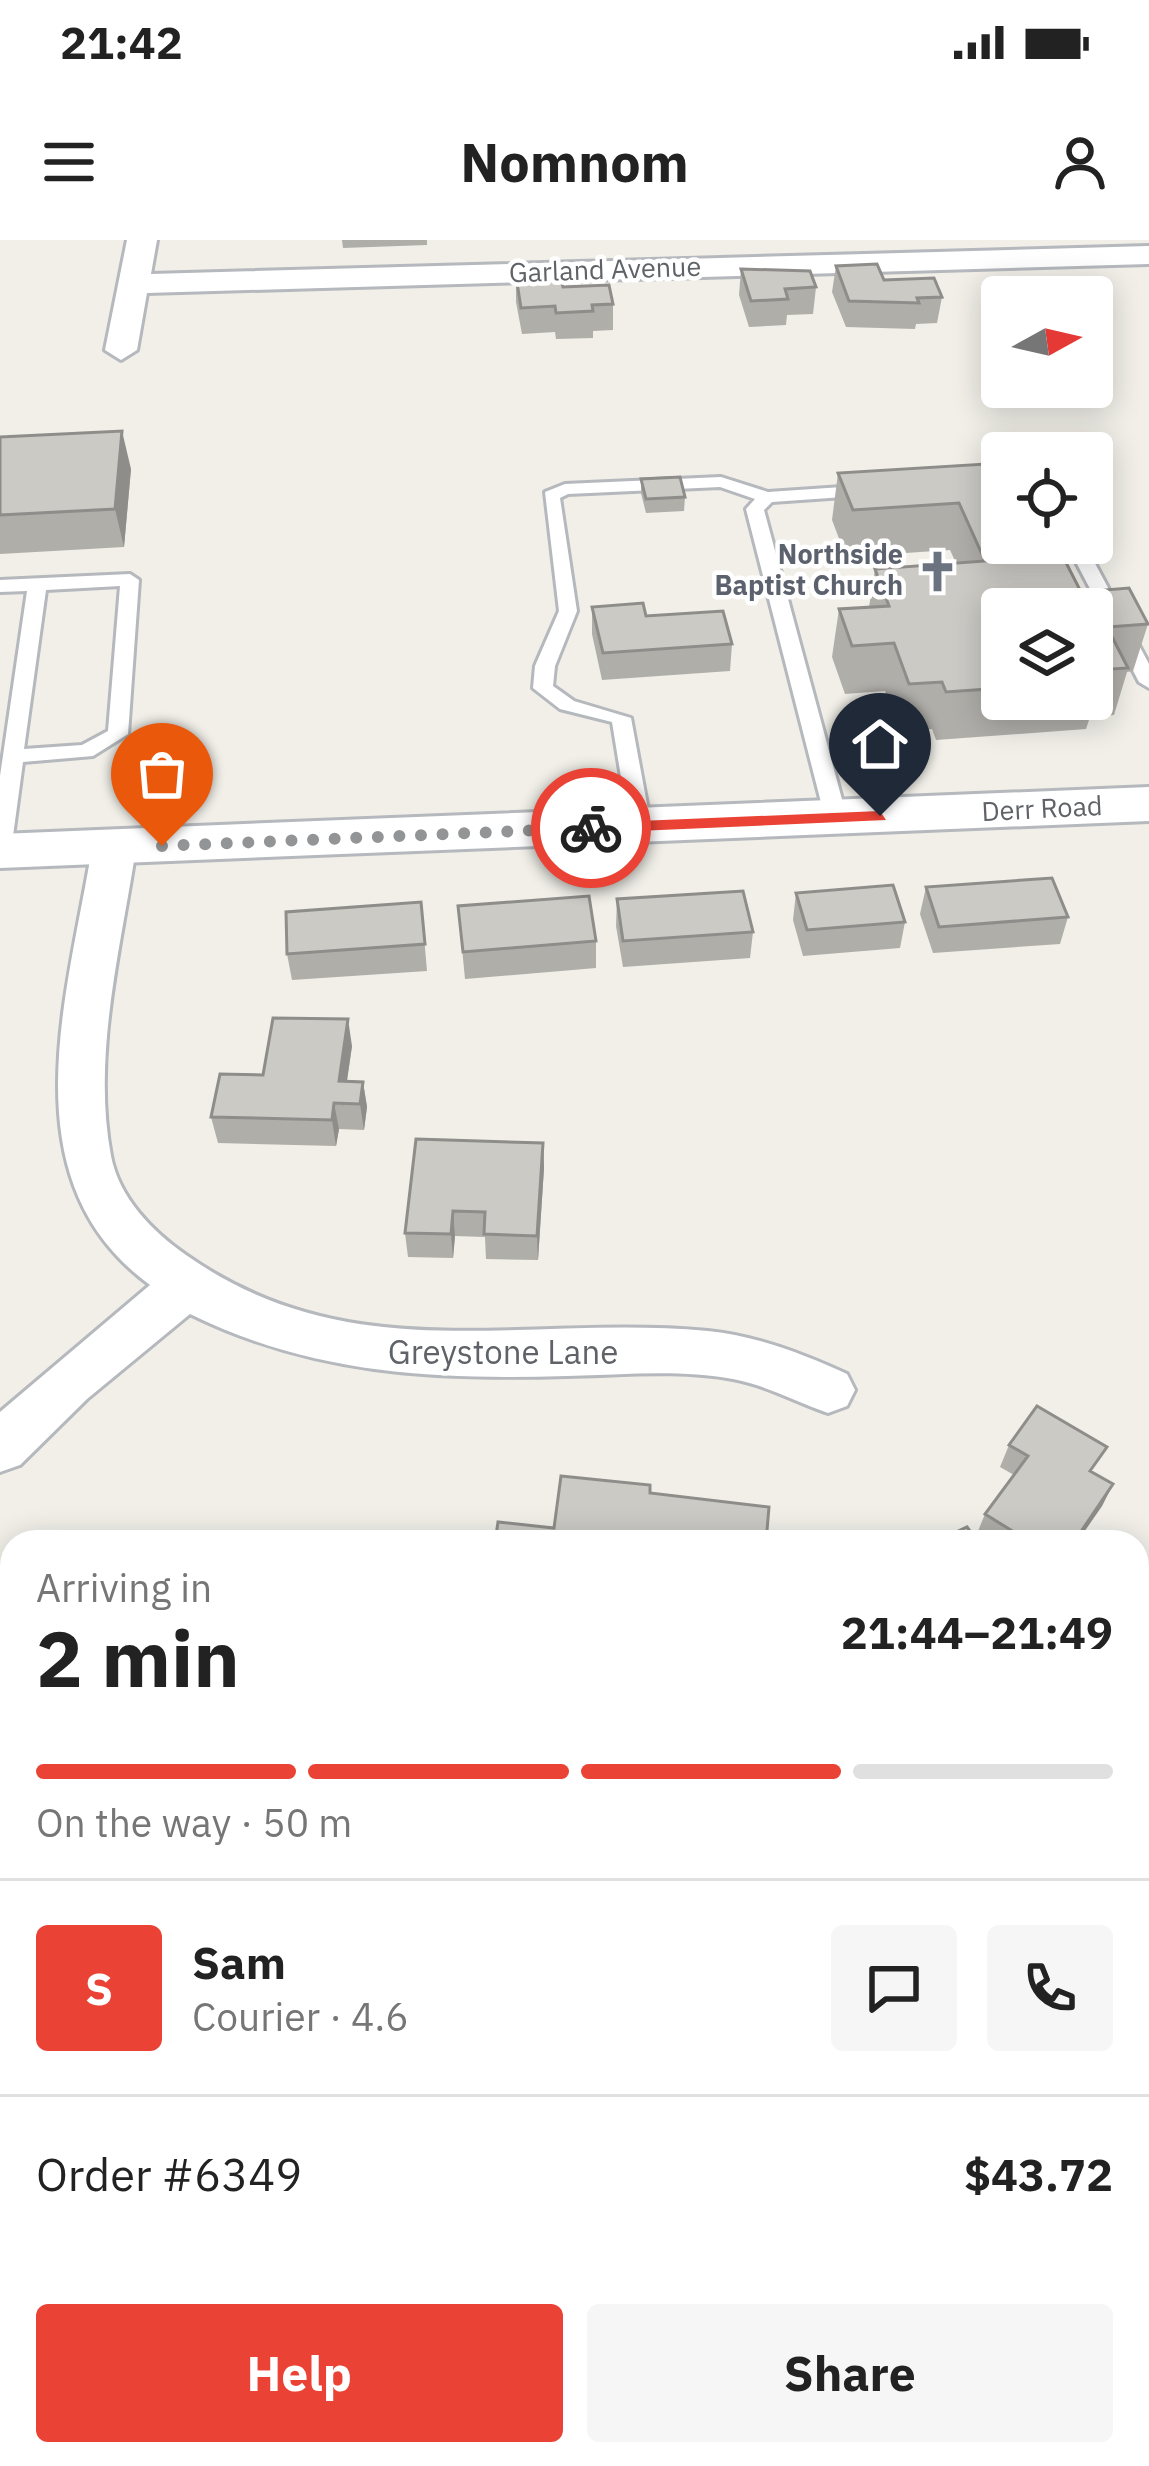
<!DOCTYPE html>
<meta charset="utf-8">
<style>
:root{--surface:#fff;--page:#f6f6f6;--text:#222;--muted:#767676;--line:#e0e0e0;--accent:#ea4335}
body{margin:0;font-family:"IBM Plex Sans",sans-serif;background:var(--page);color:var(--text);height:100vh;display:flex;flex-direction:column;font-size:45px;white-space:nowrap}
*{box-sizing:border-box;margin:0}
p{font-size:39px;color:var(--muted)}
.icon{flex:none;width:66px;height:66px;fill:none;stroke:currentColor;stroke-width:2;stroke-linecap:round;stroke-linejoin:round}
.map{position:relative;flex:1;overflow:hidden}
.details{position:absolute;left:0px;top:1290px;width:1149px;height:936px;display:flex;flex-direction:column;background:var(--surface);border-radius:36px 36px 0 0;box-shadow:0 6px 30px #0003}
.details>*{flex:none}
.needle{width:78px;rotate:82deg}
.tools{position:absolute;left:981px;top:36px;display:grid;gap:24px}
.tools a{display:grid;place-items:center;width:132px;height:132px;border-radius:12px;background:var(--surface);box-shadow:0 6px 30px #0003;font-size:60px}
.pin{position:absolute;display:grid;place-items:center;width:102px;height:102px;color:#fff;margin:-123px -51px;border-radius:50% 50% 50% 0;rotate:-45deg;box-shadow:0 0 12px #0007}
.pin .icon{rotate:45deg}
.courier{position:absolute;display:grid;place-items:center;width:120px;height:120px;margin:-60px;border:9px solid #ea4335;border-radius:50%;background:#fff;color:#222;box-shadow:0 3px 15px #0007}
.summary em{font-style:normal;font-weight:700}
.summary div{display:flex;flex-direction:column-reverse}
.summary{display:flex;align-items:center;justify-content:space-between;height:204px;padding:0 36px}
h1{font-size:78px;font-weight:700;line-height:90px}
.bar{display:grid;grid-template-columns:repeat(4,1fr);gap:18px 12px;align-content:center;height:144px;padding:0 36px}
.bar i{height:15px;border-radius:9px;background:var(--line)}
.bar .active{background:var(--accent)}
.bar p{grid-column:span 4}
.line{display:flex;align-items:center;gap:30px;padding:0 36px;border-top:3px solid var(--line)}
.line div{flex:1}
.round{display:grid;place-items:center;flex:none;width:126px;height:126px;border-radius:12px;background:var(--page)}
.primary-button{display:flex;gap:24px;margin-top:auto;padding:24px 36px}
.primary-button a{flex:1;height:138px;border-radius:12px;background:var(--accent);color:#fff;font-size:48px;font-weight:700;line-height:138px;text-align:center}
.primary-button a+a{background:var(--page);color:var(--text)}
.status{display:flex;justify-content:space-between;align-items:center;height:84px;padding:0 60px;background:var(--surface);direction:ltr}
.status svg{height:33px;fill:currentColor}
header{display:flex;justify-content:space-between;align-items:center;height:156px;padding:0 36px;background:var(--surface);font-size:54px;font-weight:700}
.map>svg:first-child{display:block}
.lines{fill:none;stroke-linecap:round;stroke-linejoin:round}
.service-casing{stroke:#b5b8bc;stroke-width:6}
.minor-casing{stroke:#b5b8bc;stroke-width:6}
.tertiary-casing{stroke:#b5b8bc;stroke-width:6}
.service{fill:#fff;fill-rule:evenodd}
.minor{fill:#fff;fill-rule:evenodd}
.tertiary{fill:#fff;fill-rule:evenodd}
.wall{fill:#afaea9;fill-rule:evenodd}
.shaded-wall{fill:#8f8d8a}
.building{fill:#cccac5;stroke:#8f8d8a;stroke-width:3}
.route{fill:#ea4335}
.done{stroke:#929495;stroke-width:12;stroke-dasharray:0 21.6}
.labels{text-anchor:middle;stroke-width:9;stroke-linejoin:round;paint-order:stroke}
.far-street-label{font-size:27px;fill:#5f6368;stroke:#fff}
.far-worship-label{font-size:27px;font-weight:bold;fill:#5b616d;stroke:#fff;text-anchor:end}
.street-label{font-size:33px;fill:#5f6368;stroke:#fff}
</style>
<div class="status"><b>21:42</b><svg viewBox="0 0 49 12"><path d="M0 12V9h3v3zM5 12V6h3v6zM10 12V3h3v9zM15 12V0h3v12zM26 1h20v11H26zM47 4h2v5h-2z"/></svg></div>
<header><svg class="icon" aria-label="menu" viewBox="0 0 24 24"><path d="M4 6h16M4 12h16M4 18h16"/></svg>Nomnom<svg class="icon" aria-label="person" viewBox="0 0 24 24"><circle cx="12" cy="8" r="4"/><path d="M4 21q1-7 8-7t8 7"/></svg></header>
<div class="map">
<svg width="1149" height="2226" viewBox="0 0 1149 2226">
<rect width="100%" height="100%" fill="#f1efe8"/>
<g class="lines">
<defs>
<path id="service" d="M721 237 768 252 872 245 881 250 872 255 772 262 764 270 847 578 843 583 836 585 825 578 746 269 755 259 720 247 568 254 560 258 577 371 555 426 553 446 574 461 631 478 651 586 648 591H632L629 586 612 482 560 469 533 448 535 426 559 371 545 252 565 244Z
M1066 303H1084L1149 424V448L1139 442Z
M130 334 139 340 128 494 93 516 23 522 11 611 0 618V536L27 351 0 352V340ZM120 346 108 491 82 505 24 509 46 350Z"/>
<path id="minor" d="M127 0H157L151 34 1149 6V24L147 53 137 110 121 120 105 110Z
M114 594 129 598 136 608C121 708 92 815 111 916 119 958 153 992 186 1015 352 1132 523 1074 708 1091 757 1096 803 1114 847 1134L855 1150 847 1166 828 1173C796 1162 766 1145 733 1139 678 1129 622 1135 567 1136 433 1140 312 1134 190 1074L87 1159 20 1225 0 1232V1172L150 1045C6 940 68 755 92 608L99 598Z"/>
<path id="tertiary" d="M1149 547V581L0 628V594Z"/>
</defs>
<use href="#service" class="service-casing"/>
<use href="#minor" class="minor-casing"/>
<use href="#tertiary" class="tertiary-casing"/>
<use href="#service" class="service"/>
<use href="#minor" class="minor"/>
<use href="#tertiary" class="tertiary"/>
</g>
<path class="wall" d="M342 0H427V5L343 8Z
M836 26 942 57 937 83 916 84 915 89 846 87 832 52Z
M741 29 816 47 813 74 787 75 786 85 749 87 739 55Z
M516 36 563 47 613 64V90L593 91V98L556 99 555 92 522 94 516 62Z
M0 197 131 229 124 307 0 314Z
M1002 223 1081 352 1148 384 1133 431 1127 432 1114 475 1090 477 1086 489 936 500 932 489 901 492 885 451 845 454 832 417 839 369 869 367 875 329 956 323 950 310 846 317 832 280 838 233ZM1002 369H1092V459H1002Z
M641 239 685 257 684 271 646 273 641 253Z
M592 367 646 376 732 404 730 431 602 440 592 394Z
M926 647 1068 677 1060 704 933 713 920 674Z
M796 653 905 682 900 708 803 716 793 680Z
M617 659 753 692 750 718 623 727 616 686Z
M421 662 427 731 292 740 287 714Z
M458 666 596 701V728L465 739Z
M352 806 347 841 363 842 367 867 364 890 339 889 336 906 218 903 211 877Z
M543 903 544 928 538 1020 486 1019 485 997 455 996 453 1018 408 1017 405 993Z
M1009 1205 1093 1233 1113 1244 1102 1266 1077 1302H986L976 1296 985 1274 1014 1235 1000 1227Z"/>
<path class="shaded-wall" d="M122 191 131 229 124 307 115 269Z
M348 779 352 806 343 867 339 841Z
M363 842 367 867 364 890 360 864Z
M334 863 339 889 336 906 332 880Z
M543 903 544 928 538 1020 537 996Z
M453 971 455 996 453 1018 451 994Z
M1113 1244 1102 1266 1077 1302H1074Z"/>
<path class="building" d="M877 24 884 40 934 38 942 57 917 58 919 63 849 61 836 26Z
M741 29 810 31 816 47 785 49 788 59 751 61Z
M560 34 563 47 609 45 613 64 592 65 593 71 556 73 555 66 521 68 516 36Z
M122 191 115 269 0 275V197Z
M1002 223V303H1056L1081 352 1129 348 1148 384 1107 387 1128 428 1095 430 1100 441 1092 442V369H1002V448L946 452 942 442 909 444 894 403 852 406 839 369 889 366 875 329 985 321 959 263 853 270 838 233Z
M680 237 685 257 646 259 641 239Z
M643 363 646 376 723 371 732 404 603 413 592 367Z
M1052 638 1068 677 939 687 926 647Z
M893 645 905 682 807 690 796 653Z
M743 651 753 692 623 701 617 659Z
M589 656 596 701 463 712 458 666Z
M421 662 425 704 287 714 286 672Z
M273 778 348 779 339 841 363 842 360 864 334 863 332 880 211 877 220 834 263 835Z
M416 899 543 903 537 996 484 994 485 972 453 971 451 994 405 993Z
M1037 1166 1107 1207 1090 1231 1113 1244 1074 1302H1030L985 1274 1028 1216 1009 1205Z
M561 1236 650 1245V1253L769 1267 766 1302H495L498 1282 554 1288Z
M967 1287 978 1302H935Z"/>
<path class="route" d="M880 571 886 580 591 593 584 588 591 583Z"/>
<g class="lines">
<path class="done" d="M162 606 591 588"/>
</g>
<defs>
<symbol id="church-bare" viewBox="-9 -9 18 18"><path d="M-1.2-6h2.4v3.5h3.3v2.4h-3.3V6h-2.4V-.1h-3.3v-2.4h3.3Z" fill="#6b7280" stroke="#fff" stroke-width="2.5" paint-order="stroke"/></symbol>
</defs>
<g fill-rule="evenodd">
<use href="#church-bare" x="908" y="302" width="59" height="59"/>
</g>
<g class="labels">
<g class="far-street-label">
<text transform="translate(605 30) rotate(-2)" y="9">Garland Avenue</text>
<text transform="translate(1042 569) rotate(-3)" y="9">Derr Road</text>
</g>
<g class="far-worship-label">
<text x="903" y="324">Northside<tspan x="903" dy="31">Baptist Church</tspan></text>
</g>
<g class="street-label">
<text x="503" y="1124">Greystone Lane</text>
</g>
</g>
</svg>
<div class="tools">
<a><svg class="needle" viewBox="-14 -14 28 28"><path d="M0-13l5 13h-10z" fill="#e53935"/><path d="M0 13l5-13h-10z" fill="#767676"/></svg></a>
<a><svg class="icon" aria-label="locate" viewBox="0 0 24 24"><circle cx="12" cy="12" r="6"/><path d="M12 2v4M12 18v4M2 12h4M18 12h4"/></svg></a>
<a><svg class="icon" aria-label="layers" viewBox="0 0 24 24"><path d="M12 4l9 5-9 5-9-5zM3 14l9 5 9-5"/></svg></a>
</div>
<div class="pin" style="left:162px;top:606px;background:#ea580c"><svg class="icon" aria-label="bag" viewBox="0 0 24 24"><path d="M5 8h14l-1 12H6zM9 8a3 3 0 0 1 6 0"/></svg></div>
<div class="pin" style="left:880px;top:576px;background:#1f2937"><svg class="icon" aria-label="home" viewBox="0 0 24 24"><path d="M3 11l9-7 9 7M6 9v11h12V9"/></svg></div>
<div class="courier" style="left:591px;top:588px"><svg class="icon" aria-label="bike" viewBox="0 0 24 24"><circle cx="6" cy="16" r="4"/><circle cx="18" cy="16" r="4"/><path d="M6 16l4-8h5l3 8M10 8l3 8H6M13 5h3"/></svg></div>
<section class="details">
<div class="summary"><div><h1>2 min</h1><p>Arriving in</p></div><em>21:44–21:49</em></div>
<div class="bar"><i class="active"></i><i class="active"></i><i class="active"></i><i></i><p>On the way · 50 m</p></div>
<div class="line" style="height:216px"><b class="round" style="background:var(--accent);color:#fff">S</b><div><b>Sam</b><p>Courier · 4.6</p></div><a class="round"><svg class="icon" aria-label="chat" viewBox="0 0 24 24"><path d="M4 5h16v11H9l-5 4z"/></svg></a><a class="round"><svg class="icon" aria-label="phone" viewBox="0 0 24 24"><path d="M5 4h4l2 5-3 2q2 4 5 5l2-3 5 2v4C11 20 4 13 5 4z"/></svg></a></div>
<div class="line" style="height:156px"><div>Order #6349</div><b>$43.72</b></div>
<div class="primary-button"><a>Help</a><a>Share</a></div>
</section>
</div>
